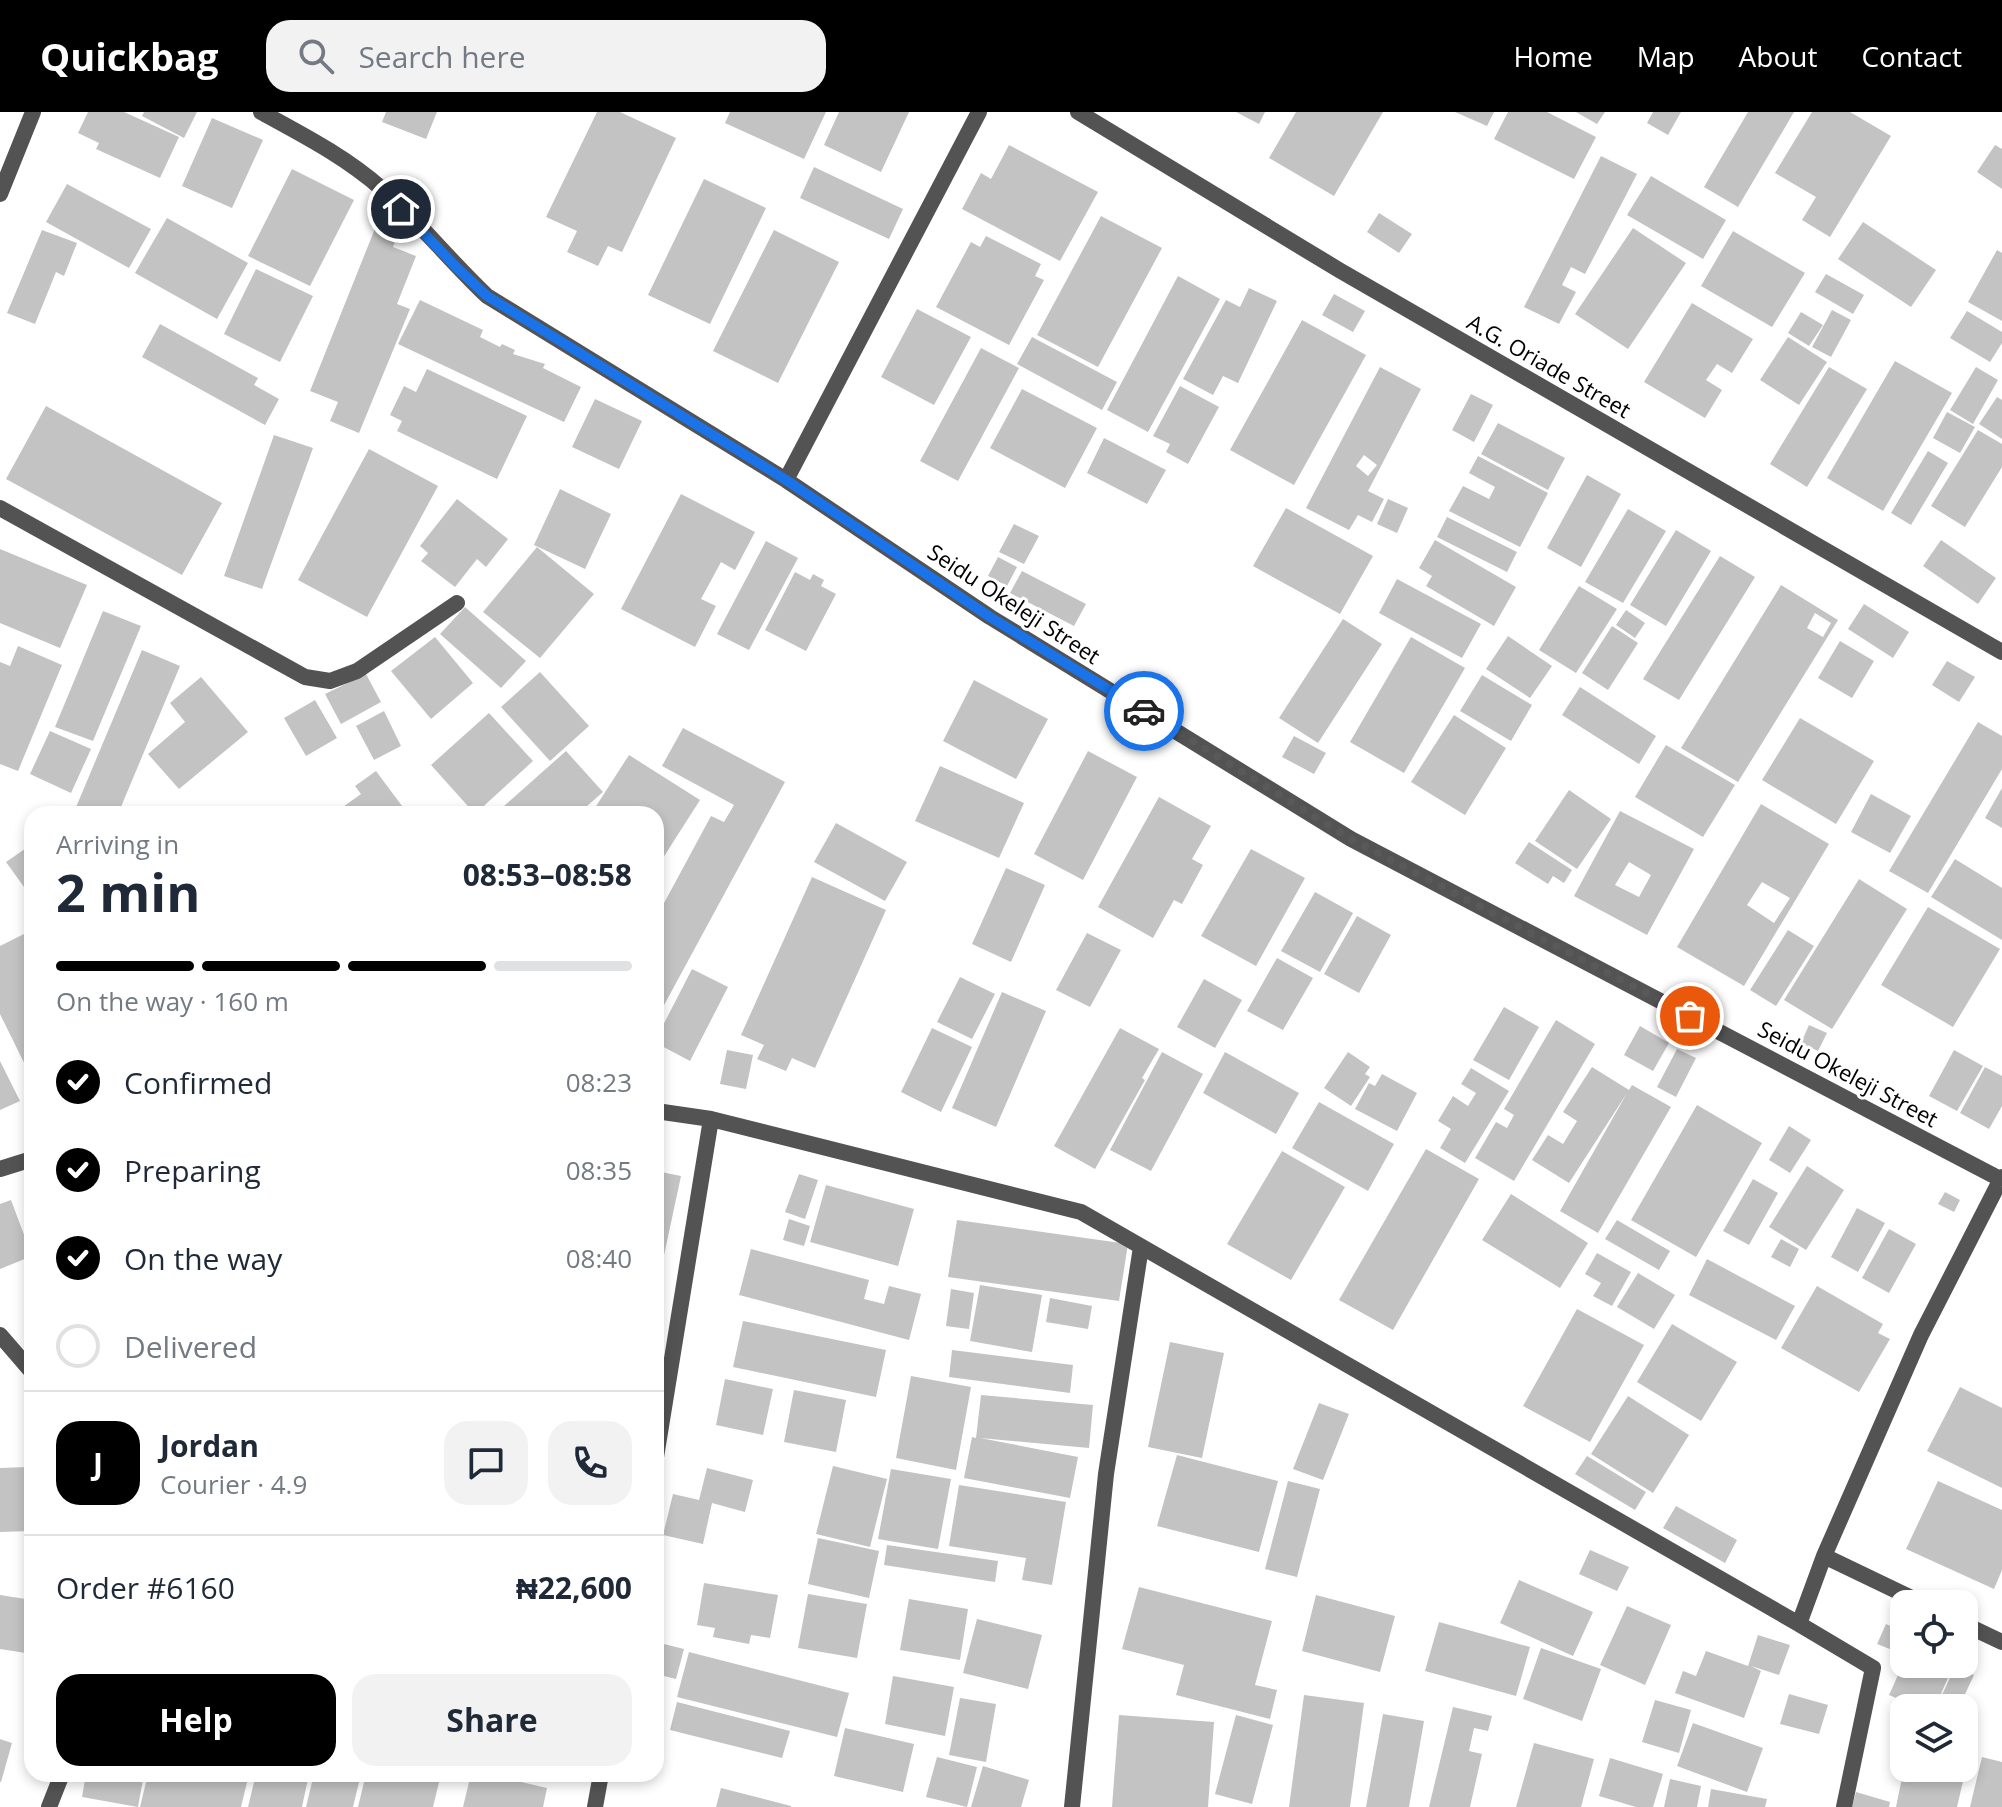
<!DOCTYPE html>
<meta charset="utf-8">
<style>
:root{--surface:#fff;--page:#f2f2f3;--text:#1f2937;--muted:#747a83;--line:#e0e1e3;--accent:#000}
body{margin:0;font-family:"Open Sans",sans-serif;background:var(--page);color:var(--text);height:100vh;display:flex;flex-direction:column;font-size:30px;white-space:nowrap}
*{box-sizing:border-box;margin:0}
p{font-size:26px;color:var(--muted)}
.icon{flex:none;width:44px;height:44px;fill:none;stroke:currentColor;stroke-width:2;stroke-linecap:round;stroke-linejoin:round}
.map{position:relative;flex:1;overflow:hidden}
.panel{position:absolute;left:24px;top:694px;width:640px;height:976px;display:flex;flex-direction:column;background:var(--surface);border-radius:24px;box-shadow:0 4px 12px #0003}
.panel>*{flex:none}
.buttons{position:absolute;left:1890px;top:1478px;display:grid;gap:16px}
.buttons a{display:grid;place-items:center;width:88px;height:88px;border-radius:16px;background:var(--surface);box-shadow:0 4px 12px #0003;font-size:40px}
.pin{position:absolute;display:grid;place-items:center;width:68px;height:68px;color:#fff;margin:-34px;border:4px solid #fff;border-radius:50%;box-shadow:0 2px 8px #0007}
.courier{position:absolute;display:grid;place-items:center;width:80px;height:80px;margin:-40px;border:6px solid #1a73e8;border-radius:50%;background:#fff;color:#222;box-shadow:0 2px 10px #0007}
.head em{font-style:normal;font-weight:700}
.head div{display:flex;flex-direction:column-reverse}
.head{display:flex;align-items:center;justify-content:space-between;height:136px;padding:0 32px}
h1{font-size:52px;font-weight:700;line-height:60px}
.bar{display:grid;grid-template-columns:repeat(4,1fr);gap:12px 8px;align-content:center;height:96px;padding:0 32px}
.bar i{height:10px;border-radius:6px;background:var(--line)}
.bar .current{background:var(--accent)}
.bar p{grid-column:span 4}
.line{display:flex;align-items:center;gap:20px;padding:0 32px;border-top:2px solid var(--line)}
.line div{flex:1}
.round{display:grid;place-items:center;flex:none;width:84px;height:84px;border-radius:24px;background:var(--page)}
ol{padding:0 32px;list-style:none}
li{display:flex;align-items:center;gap:24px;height:88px}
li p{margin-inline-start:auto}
li .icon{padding:8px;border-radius:50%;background:var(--accent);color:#fff;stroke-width:4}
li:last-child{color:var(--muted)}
li i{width:44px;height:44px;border:4px solid var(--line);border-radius:50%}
.primary-button{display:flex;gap:16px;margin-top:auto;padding:16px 32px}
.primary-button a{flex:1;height:92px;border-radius:24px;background:var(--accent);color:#fff;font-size:32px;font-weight:700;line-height:92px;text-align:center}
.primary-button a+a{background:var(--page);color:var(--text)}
header{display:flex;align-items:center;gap:48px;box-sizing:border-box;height:112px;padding:0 40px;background:var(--accent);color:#fff}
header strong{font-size:38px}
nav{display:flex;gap:44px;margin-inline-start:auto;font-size:28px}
.search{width:560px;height:72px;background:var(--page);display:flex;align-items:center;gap:20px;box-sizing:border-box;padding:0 28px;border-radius:24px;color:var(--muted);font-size:30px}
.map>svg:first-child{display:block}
.building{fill:#c3c3c3;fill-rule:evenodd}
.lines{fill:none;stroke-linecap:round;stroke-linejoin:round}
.minor{stroke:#535353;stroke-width:16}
.done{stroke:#595959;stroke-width:8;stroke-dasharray:0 14.4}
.route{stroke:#1a73e8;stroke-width:10}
.labels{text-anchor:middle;stroke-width:6;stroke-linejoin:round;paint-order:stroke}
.street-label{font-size:22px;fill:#000;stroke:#fff}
</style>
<header>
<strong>Quickbag</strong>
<div class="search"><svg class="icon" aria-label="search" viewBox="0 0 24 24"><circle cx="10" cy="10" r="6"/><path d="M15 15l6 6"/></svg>Search here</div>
<nav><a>Home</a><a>Map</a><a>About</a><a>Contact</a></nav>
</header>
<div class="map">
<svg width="2002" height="1695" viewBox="0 0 2002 1695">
<rect width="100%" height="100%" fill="#fff"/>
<path class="building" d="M88 0H124L179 25 160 66 96 37 99 31 78 21Z
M144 0H197L184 26 142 4Z
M386 0H437L426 27 382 10Z
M597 0H620L676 26 622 140 608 134 598 154 567 140 577 119 546 105Z
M730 0H826L804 47 725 11Z
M839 0H909L881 60 824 33Z
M1236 0H1265L1259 12Z
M1296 0H1383L1334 84 1269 46Z
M1455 0H1494L1487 14Z
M1508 0H1547L1596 25 1574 67 1494 27Z
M1576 0H1605L1597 12Z
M1653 0H1681L1668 23 1647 11Z
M1748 0H1794L1738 95 1704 75Z
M1812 0H1850L1891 24 1830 125 1802 108 1816 85 1775 61Z
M212 6 263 28 232 96 182 74Z
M1009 33 1098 80 1060 149 962 97 981 61 991 67Z
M1995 33 2002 37V77L1977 60Z
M1601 44 1637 62 1585 162 1571 155 1562 173 1576 180 1559 212 1524 195Z
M814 55 903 97 889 127 800 86Z
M292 57 354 88 310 174 248 144Z
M1651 64 1726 108 1703 147 1627 103Z
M704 67 766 96 710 212 648 183Z
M67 72 151 117 129 156 46 110Z
M1379 101 1412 122 1399 141 1367 120Z
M1101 104 1162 136 1098 255 1037 223Z
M167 106 248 151 217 207 135 161Z
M1863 110 1936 158 1911 195 1838 147Z
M376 114 398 122 393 135 416 144 397 192 410 197 359 321 330 309 338 290 310 279Z
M1633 116 1686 151 1628 237 1575 202Z
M42 118 77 131 64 164 56 160 35 212 7 201Z
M774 118 839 150 778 271 713 239Z
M1733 119 1805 161 1772 215 1701 174Z
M986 124 1041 152 1035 164 1044 168 1009 233 936 195 971 130 980 135Z
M1997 138 2002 141V209L1968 190Z
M256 157 313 184 280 250 224 222Z
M1826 162 1864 183 1853 202 1815 180Z
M1178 164 1220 187 1148 320 1107 298Z
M1249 176 1277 189 1238 271 1223 264 1213 283 1183 267 1226 188 1240 195Z
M1334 182 1365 199 1353 220 1322 203Z
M420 188 483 218 480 225 500 235 502 232 515 238 513 242 545 252 543 256 581 275 564 310 398 232Z
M1692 191 1753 227 1732 261 1717 252 1706 268 1722 278 1705 306 1644 270Z
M917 197 971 225 934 293 881 265Z
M1832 198 1851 208 1831 245 1812 235Z
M1967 199 2002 220V231L1990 250 1950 226Z
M1801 200 1823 213 1809 234 1788 221Z
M1302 208 1366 243 1294 373 1230 338Z
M160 212 258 266 254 273 279 287 265 313 142 245Z
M1032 225 1117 270 1102 298 1017 252Z
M1788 225 1827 250 1799 293 1760 268Z
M981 236 1019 256 958 369 920 349Z
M1895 249 1952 281 1883 399 1827 366Z
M1380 255 1421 277 1368 379 1384 387 1372 410 1358 403 1349 418 1306 396ZM1364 343 1377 353 1368 364 1356 354Z
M1829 255 1867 277 1807 375 1770 352Z
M1976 255 1998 268 1973 312 1950 298Z
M427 257 527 304 497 367 397 319 402 309 390 303 404 274 416 280Z
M1180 274 1219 295 1188 352 1166 340 1170 332 1153 324Z
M1022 277 1097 316 1065 376 990 336Z
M1471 282 1493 293 1474 330 1452 318Z
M1997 285 2002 288V327L1979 312Z
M595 287 642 309 619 357 572 335Z
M46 294 222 391 182 463 6 367Z
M1947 300 1975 315 1960 341 1933 326Z
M1498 311 1565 346 1548 378 1481 342Z
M1978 318 2002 332V355L1965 415 1931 394Z
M274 323 313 336 262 477 224 464Z
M1104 326 1166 358 1147 392 1087 361Z
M369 337 438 374 367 505 298 468Z
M1928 339 1948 351 1911 413 1891 401Z
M1478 344 1548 381 1520 435 1449 399 1463 374 1489 387 1495 375 1469 361Z
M1587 363 1621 382 1581 455 1547 436Z
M560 377 611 402 585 457 534 433Z
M681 382 755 420 735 458 721 450 701 487 716 494 695 535 621 497Z
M457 387 508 427 486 455 477 447 455 475 421 449 428 441 420 434Z
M1388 387 1408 396 1397 421 1377 412Z
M1286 396 1373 444 1340 502 1253 454Z
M1628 397 1666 419 1623 491 1585 470Z
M1447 405 1517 440 1507 460 1437 425Z
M1014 412 1039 424 1024 452 999 440Z
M1676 418 1711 439 1666 514 1630 493Z
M1435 428 1516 475 1494 514 1426 474 1432 464 1419 456Z
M1941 428 1996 466 1978 492 1923 454Z
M766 429 798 446 749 538 717 522Z
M537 435 594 482 540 546 483 500Z
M0 437 87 473 60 536 0 511Z
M1720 444 1755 465 1679 588 1643 567Z
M998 445 1017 455 1007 474 988 464Z
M1022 459 1086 492 1074 514 1010 481Z
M795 460 810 468 813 462 824 468 821 474 836 482 806 539 765 518Z
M1397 467 1481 512 1462 546 1379 501Z
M1781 473 1838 508 1738 670 1681 636ZM1815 501 1831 511 1823 525 1807 516Z
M1579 474 1617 497 1576 561 1539 538Z
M1864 492 1909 520 1893 546 1848 517Z
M465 495 526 549 501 576 440 522Z
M1626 498 1645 511 1635 526 1616 513Z
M103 499 141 514 93 629 55 615Z
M1343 507 1382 532 1318 631 1279 606Z
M1612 514 1638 531 1608 578 1582 561Z
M1508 524 1552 554 1530 586 1486 557Z
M435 525 473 571 431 607 391 559Z
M1411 525 1465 556 1404 661 1350 630Z
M1840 529 1874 549 1852 586 1818 566Z
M18 534 62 553 18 659 0 652V550L10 554Z
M142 538 180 554 118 702H80L74 700Z
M1947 549 1975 565 1959 590 1932 573Z
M540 560 589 614 550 649 501 595Z
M366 562 381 590 341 612 325 582Z
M1482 563 1532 593 1511 629 1460 599Z
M201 565 248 620 179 677 148 642 185 610 170 591Z
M974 568 1048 607 1016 667 943 629Z
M1580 575 1656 624 1639 652 1562 603Z
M315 588 337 626 306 644 284 606Z
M384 599 401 634 374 648 356 614Z
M489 601 533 649 475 702 431 653Z
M1454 603 1506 636 1465 703 1411 670Z
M1800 606 1874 649 1836 712 1762 668Z
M1978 610 2002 624V657L1928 781 1889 759Z
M683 616 785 670 656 908V806L711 704 724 710 734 693 662 654Z
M50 619 91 637 71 681 30 662Z
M1294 624 1326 641 1314 662 1282 645Z
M1666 633 1735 673 1703 725 1635 685Z
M566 639 603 680 578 702H495Z
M1088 639 1137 665 1083 768 1034 742Z
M629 643 700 688 656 757V702H591Z
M940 654 1024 691 999 746 915 709Z
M376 659 408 702H333L361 682 355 674Z
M2002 676V716L1985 706Z
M1569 678 1611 707 1577 757 1535 729Z
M1871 682 1911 704 1890 741 1851 720Z
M1159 685 1211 714 1192 747 1203 753 1182 792 1174 788 1153 826 1098 795Z
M1761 692 1829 732 1744 874 1677 835ZM1762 770 1790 786 1774 811 1747 793Z
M1620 699 1694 737 1647 823 1574 784ZM1629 750 1651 763 1639 785 1615 773Z
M836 711 907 750 885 789 814 750Z
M1529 730 1572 758 1564 771 1553 764 1548 772 1515 751Z
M32 732V780L29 782 6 750Z
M1251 737 1305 766 1256 854 1201 824Z
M1955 747 2002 776V828L1931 785Z
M1006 756 1045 773 1011 850 972 832Z
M812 765 886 798 815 956 792 946 786 959 757 947 764 933 741 923Z
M1859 767 1907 797 1832 917 1784 888Z
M1315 780 1353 801 1320 860 1281 839Z
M1928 795 2000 837 1953 915 1881 873Z
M1357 804 1391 823 1359 881 1324 862Z
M32 818V967L0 902V834Z
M1788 818 1814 834 1776 894 1750 878Z
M1087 821 1121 838 1090 895 1056 878Z
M1277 846 1313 866 1283 918 1247 899Z
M692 857 728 875 690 949 656 931V927Z
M960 865 995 882 972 927 937 910Z
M1204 867 1242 888 1215 936 1177 915Z
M1002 880 1046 899 996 1015 952 996Z
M1504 895 1539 915 1509 968 1473 948Z
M1556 908 1595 932 1514 1069 1475 1046 1496 1010 1507 1016 1514 1003 1504 997Z
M1809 913 1827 921 1818 939 1801 931Z
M1640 914 1669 931 1653 959 1624 943Z
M932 916 972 935 941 1000 901 980Z
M1120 916 1159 937 1142 966 1145 968 1095 1057 1054 1034Z
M1677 937 1696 946 1676 985 1657 975Z
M727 938 753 943 746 977 720 972Z
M1954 938 1983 954 1957 999 1929 984Z
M1162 940 1203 962 1151 1059 1110 1038Z
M1225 940 1299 981 1276 1022 1203 981Z
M1348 940 1370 955 1365 962 1370 965 1351 994 1324 976Z
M0 949 20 989 0 998Z
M1592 955 1629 978 1632 973 1671 995 1598 1121 1560 1099 1627 981 1569 1071 1532 1048 1548 1023 1563 1032 1577 1009 1563 1000Z
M1985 955 2002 964V994L1989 1017 1960 1001Z
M1471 956 1509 979 1465 1051 1440 1036 1451 1017 1438 1009 1453 984 1468 994 1476 981 1461 972Z
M1382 962 1417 981 1397 1019 1355 997 1369 971 1375 974Z
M1319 990 1394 1032 1368 1079 1292 1036Z
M1697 993 1762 1031 1696 1145 1631 1108Z
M1789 1014 1811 1028 1790 1061 1769 1048Z
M1426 1037 1479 1067 1393 1218 1339 1188Z
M1282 1039 1345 1075 1291 1168 1227 1132Z
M1807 1054 1844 1078 1806 1138 1769 1115Z
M656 1059 681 1064 657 1176H656Z
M799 1062 818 1068 805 1107 785 1100Z
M1753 1067 1778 1081 1749 1133 1723 1119Z
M826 1073 914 1097 898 1154 810 1130Z
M1945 1080 1960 1088 1954 1100 1938 1092Z
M1511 1082 1588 1131 1560 1176 1482 1128Z
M11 1088 32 1144 0 1157V1092Z
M1857 1096 1885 1111 1858 1160 1831 1145Z
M789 1107 810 1114 804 1134 783 1128Z
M957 1108 1128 1132 1119 1189 948 1165Z
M1617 1108 1670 1139 1659 1158 1605 1127Z
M1889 1117 1916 1132 1889 1181 1862 1166Z
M1781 1127 1799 1137 1790 1155 1771 1145Z
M751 1137 869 1168 864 1187 884 1192 889 1174 921 1182 909 1228 739 1183Z
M1597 1141 1631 1160 1612 1194 1593 1184 1601 1171 1585 1162Z
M1707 1147 1795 1194 1776 1228 1689 1183Z
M1638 1161 1675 1183 1654 1217 1617 1195Z
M980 1173 1042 1183 1032 1240 970 1229Z
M1817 1174 1883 1212 1878 1221 1890 1227 1859 1280 1781 1236Z
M951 1177 974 1181 969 1217 946 1214Z
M1050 1186 1092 1194 1088 1217 1046 1210Z
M1577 1197 1644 1233 1590 1330 1523 1294Z
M743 1209 886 1238 876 1285 733 1255Z
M1672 1212 1737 1250 1701 1309 1637 1270Z
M1170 1230 1224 1241 1202 1346 1148 1335Z
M952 1238 1073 1253 1070 1281 949 1265Z
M911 1264 971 1275 956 1358 896 1346Z
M725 1267 773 1277 763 1323 716 1313Z
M1960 1275 2002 1296V1376L1927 1339Z
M794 1278 846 1288 836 1340 784 1330Z
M981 1283 1093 1293 1089 1336 980 1326 1078 1345 1070 1386 964 1366 972 1325 976 1326Z
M1628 1284 1689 1323 1653 1381 1591 1342Z
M1319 1291 1349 1302 1323 1368 1293 1357Z
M1177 1343 1278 1369 1259 1440 1157 1414Z
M1587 1344 1646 1380 1635 1398 1575 1362Z
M833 1354 887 1367 870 1435 816 1422Z
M28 1355 31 1419 0 1420V1356Z
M707 1356 753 1368 745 1400 712 1391 703 1432 663 1423 673 1382 699 1388Z
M891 1357 951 1367 938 1437 878 1427Z
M1288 1369 1320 1377 1297 1465 1265 1457Z
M1938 1369 2002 1398V1458L1994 1477 1906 1437Z
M959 1373 1066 1390 1052 1473 1022 1468 1026 1446 949 1434Z
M1676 1394 1737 1428 1725 1451 1663 1416Z
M818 1426 879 1439 869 1486 808 1472Z
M887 1433 998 1449 995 1470 884 1453Z
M1590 1438 1629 1455 1617 1479 1579 1462Z
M1519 1468 1593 1500 1573 1544 1500 1511Z
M704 1471 778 1483 770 1526 751 1523 749 1532 713 1525 715 1516 697 1513Z
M1139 1475 1272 1509 1255 1573 1277 1578 1270 1607 1176 1583 1184 1553 1122 1537Z
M808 1482 867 1492 857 1546 798 1536Z
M0 1483 32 1488V1542L0 1537Z
M1316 1483 1395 1504 1380 1560 1302 1539Z
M909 1487 968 1497 960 1548 900 1538Z
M1627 1494 1671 1513 1645 1573 1600 1553Z
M977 1507 1042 1523 1028 1577 963 1561Z
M1439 1510 1530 1535 1516 1584 1425 1559Z
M1886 1512 1904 1520V1530L1900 1541 1877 1532Z
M1758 1523 1790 1533 1779 1563 1751 1554 1761 1559 1744 1606 1675 1581 1683 1559 1696 1564 1706 1539 1748 1554Z
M660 1531 684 1537 676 1567 656 1562Z
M1541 1536 1601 1557 1582 1609 1523 1587Z
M689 1540 849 1581 837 1625 677 1585Z
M1903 1552H1947L1953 1554 1935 1596H1919L1889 1583Z
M1955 1555 1974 1563 1960 1593 1941 1585Z
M893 1564 954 1575 945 1624 885 1612Z
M1789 1582 1828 1593 1819 1622 1780 1612Z
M1304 1583 1364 1591 1350 1695H1289Z
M960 1586 996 1592 986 1650 949 1643Z
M1655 1588 1691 1598 1679 1641 1642 1630Z
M677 1590 790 1619 782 1646 670 1618Z
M1453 1595 1492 1604 1488 1619 1474 1616 1469 1639 1482 1642 1470 1695H1429Z
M1383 1602 1424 1609 1409 1695H1366Z
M1119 1603 1214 1610 1208 1695H1112Z
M1236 1603 1273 1613 1252 1692 1215 1682Z
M1693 1611 1763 1636 1747 1680 1677 1654Z
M845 1616 914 1632 903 1680 834 1664Z
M0 1627 12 1631 1 1670H0Z
M1534 1631 1594 1647 1581 1695H1516Z
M937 1645 977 1655 967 1695 926 1685Z
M1982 1645 2002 1650V1695H1970Z
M1610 1646 1663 1662 1653 1695H1636L1599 1684Z
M1964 1647 1968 1648 1957 1695H1896L1904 1656H1964Z
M983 1654 1029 1668 1021 1695H971Z
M86 1662H144L138 1695 82 1685Z
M148 1662H249L241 1695H140Z
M256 1662H309L302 1695H248Z
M314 1662H361L353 1695H306Z
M366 1662H441L433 1695H358Z
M471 1662H487L547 1676 543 1695H463Z
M1670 1667 1701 1674 1697 1695H1664Z
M721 1676 791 1694V1695H716Z
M1711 1677 1767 1687 1765 1695H1708Z
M1856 1680 1890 1690 1889 1695H1852Z"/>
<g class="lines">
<path class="minor" d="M261 0C303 23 346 45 382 77 419 110 451 150 487 184L786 368 990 505 1351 727 2000 1067
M1078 0 1339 158 2002 540
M0 82 33 0
M786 368 979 0
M0 396 305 565 330 569 357 559 457 491
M656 999 711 1007 1081 1100 1799 1512
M0 1057 32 1047
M0 1223 32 1260
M656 1345 711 1007
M1824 1444 1924 1492
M1964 1512 2002 1530
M49 1695 62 1662
M595 1695 601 1662
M1072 1695 1106 1362 1141 1135
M1844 1695 1873 1556 1799 1512 1824 1444 1921 1223 2002 1065"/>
</g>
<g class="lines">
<path class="done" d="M1144 599 1351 727 1690 904"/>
<path class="route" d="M401 97 456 155 487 184 786 368 990 505 1144 599"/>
</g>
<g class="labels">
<g class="street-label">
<text transform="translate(1549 254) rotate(30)" y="8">A.G. Oriade Street</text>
<text transform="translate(1014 492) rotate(33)" y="8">Seidu Okeleji Street</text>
<text transform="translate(1848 962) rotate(28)" y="8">Seidu Okeleji Street</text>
</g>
</g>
</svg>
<div class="buttons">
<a><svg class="icon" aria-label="locate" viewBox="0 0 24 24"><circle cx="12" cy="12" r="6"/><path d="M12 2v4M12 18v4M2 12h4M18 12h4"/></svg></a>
<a><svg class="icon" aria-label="layers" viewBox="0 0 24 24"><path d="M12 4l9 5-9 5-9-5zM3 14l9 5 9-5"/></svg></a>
</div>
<div class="pin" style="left:1690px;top:904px;background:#ea580c"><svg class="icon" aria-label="bag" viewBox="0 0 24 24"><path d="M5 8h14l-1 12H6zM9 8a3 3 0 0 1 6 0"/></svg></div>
<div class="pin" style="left:401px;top:97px;background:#1f2937"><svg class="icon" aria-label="home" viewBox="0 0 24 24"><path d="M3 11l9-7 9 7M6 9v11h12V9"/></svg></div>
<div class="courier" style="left:1144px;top:599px"><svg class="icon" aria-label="car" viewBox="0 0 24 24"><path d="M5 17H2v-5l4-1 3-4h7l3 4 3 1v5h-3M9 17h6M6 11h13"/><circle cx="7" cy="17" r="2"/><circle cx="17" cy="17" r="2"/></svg></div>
<section class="panel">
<div class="head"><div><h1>2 min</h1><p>Arriving in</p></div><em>08:53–08:58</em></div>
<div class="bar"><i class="current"></i><i class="current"></i><i class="current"></i><i></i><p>On the way · 160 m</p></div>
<ol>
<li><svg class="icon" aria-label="check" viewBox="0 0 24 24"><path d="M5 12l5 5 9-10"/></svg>Confirmed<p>08:23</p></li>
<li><svg class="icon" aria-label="check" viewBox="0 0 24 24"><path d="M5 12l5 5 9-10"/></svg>Preparing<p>08:35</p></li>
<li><svg class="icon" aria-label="check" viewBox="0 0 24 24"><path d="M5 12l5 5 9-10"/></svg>On the way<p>08:40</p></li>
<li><i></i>Delivered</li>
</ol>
<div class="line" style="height:144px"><b class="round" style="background:var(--accent);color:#fff">J</b><div><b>Jordan</b><p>Courier · 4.9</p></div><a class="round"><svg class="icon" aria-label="chat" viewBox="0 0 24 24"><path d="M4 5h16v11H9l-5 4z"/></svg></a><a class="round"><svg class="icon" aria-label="phone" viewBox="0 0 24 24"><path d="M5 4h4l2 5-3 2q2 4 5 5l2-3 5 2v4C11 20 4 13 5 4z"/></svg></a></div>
<div class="line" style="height:104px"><div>Order #6160</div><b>₦22,600</b></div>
<div class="primary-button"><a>Help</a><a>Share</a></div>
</section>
</div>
